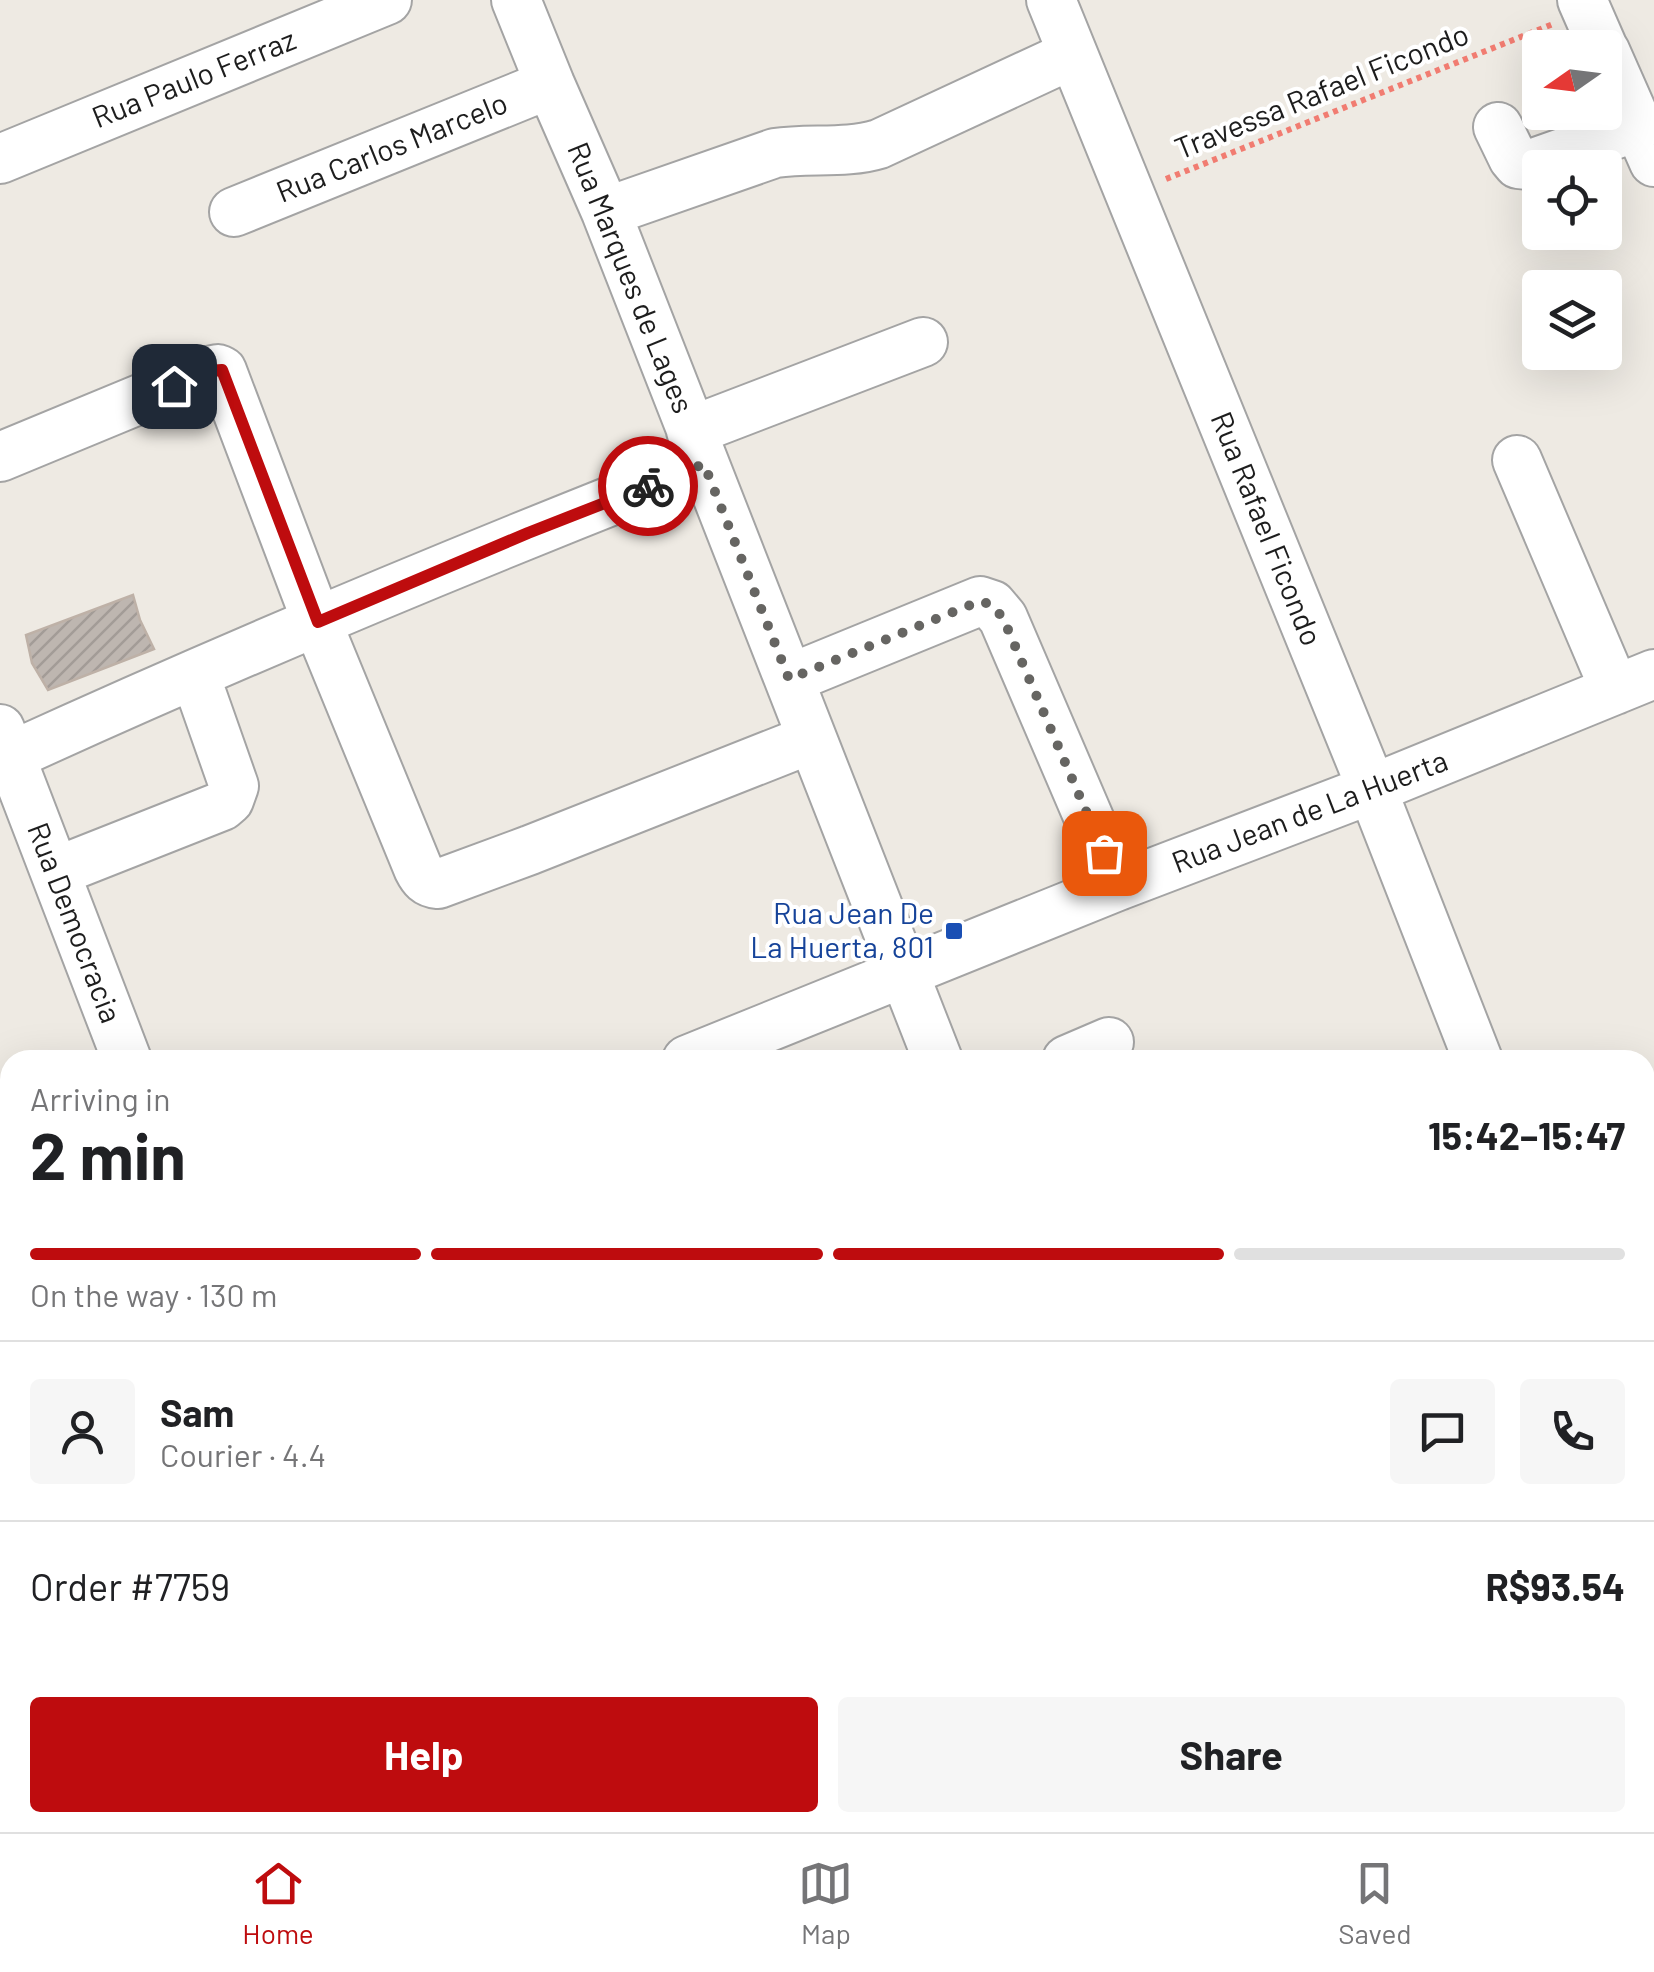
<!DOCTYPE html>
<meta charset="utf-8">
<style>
:root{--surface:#fff;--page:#f6f6f6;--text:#202124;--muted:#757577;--line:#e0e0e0;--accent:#be0c0e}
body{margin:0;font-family:Barlow,sans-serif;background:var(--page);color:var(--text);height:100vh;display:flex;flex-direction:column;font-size:38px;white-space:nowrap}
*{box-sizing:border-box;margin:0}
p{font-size:32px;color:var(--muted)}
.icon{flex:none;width:55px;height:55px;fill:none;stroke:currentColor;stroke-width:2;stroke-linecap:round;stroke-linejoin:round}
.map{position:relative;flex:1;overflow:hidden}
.details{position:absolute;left:0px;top:1050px;width:1655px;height:782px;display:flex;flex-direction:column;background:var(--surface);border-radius:30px 30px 0 0;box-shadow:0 10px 40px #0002}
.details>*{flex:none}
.needle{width:65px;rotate:256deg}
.controls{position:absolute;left:1522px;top:30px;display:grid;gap:20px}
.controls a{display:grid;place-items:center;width:100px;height:100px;border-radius:10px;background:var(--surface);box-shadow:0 10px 40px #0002;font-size:50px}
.pin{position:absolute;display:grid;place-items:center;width:85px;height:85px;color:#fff;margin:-42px;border-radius:20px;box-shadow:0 5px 15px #0006}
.courier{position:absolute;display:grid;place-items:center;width:100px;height:100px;margin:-50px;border:8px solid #be0c0e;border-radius:50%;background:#fff;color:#222;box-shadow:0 2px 12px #0007}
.overview em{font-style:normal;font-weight:700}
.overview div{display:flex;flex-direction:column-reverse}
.overview{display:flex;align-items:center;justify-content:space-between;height:170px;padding:0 30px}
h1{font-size:65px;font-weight:700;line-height:75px}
.bar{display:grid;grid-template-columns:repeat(4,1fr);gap:15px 10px;align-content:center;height:120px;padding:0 30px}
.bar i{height:12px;border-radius:8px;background:var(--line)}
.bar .active{background:var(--accent)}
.bar p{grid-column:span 4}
.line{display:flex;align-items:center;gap:25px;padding:0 30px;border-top:2px solid var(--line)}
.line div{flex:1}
.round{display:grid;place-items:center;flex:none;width:105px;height:105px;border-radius:10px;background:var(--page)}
.primary-button{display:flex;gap:20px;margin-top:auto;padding:20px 30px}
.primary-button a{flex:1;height:115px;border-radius:10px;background:var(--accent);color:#fff;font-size:40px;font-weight:700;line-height:115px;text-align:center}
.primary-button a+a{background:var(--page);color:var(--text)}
.menu{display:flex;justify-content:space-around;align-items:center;height:140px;border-top:2px solid var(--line);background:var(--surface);font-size:28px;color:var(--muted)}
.menu a{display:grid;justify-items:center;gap:5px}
.menu .active{color:var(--accent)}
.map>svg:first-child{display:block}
.building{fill:url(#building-hatch);stroke:#beb1a7;stroke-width:2.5}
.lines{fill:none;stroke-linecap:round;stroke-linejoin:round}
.minor-casing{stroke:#a4a4a4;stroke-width:52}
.path{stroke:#f17c71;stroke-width:6;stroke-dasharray:5 5;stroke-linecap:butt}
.minor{stroke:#fff;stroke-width:48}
.done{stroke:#666562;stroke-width:10;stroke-dasharray:0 18}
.route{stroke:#be0c0e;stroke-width:12}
.transit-dot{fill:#1a4fb4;stroke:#fff;stroke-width:4}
.labels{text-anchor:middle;stroke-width:8;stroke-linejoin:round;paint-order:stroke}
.street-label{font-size:30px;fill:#1d1d1d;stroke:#fff}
.transit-label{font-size:30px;fill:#164399;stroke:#fff;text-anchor:end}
</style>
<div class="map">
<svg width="1654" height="1832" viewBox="0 0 1654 1832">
<defs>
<pattern id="building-hatch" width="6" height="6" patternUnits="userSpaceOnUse" patternTransform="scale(2.5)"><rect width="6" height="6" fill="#beb6b0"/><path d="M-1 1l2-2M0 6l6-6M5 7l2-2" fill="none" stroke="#a39c97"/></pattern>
</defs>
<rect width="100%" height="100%" fill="#eeeae3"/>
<path class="building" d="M133 595 140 620 154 649 48 690 32 663 26 635Z"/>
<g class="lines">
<defs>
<path id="minor" d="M516 0 550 84 606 212 938 1060
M1051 0 1372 789 1478 1060
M1582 0 1603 48
M1605 51 1654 162
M1498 127 1513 158 1518 164 1528 165 1639 126
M0 159 387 0
M234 212 550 84
M606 212 775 153C810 148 846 154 879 144L1073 54
M691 431 923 342
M0 457 208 371 218 369 222 371 317 622 418 868C423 878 427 883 438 884L530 850 811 739
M1517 460 1615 690
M789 679 980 601 992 605 1003 618 1118 886
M0 729 127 1060
M0 761C231 655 467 557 704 464
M55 872 222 806 229 800 234 786 195 675
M687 1060 1118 886 1372 789 1654 674
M1067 1060 1109 1042
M0 1172 10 1168
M1645 1302 1654 1299
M0 1336 10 1332
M1645 1465 1654 1486
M0 1690 10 1686
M431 1822 435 1832
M1243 1822 1247 1832
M1466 1822 1470 1832
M323 1832 346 1822
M1151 1832 1176 1822"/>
</defs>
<use href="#minor" class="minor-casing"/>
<path class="path" d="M1166 179 1553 24"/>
<use href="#minor" class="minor"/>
</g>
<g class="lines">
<path class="done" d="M648 486 704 464 789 679 980 601 992 605 1003 618 1104 853"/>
<path class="route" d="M174 386 208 371 222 370 318 622 528 533 648 486"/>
</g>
<rect class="transit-dot" x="944" y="921" width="20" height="20" rx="5"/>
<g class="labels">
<g class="street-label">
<text transform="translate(194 79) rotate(-22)" y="10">Rua Paulo Ferraz</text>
<text transform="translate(1322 92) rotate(-22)" y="10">Travessa Rafael Ficondo</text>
<text transform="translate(392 148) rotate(-22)" y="10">Rua Carlos Marcelo</text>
<text transform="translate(630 278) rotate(68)" y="10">Rua Marques de Lages</text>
<text transform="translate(1266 529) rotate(68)" y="10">Rua Rafael Ficondo</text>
<text transform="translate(1310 812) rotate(-21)" y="10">Rua Jean de La Huerta</text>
<text transform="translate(74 923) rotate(69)" y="10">Rua Democracia</text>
</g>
<g class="transit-label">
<text x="934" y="924">Rua Jean De<tspan x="934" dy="34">La Huerta, 801</tspan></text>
</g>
</g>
</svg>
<div class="controls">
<a><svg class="needle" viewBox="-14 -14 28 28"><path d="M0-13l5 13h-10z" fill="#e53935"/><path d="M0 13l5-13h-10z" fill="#757577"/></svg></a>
<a><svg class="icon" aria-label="locate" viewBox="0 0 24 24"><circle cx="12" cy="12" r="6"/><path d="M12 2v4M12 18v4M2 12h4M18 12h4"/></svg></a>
<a><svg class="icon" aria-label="layers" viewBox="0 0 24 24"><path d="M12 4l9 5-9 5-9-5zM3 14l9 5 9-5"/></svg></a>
</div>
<div class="pin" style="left:1104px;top:853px;background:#ea580c"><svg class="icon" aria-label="bag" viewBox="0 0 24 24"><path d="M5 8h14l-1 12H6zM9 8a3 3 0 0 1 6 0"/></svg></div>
<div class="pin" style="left:174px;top:386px;background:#1f2937"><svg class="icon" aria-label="home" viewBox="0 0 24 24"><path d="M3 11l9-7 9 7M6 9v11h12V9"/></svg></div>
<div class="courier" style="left:648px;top:486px"><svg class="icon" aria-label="bike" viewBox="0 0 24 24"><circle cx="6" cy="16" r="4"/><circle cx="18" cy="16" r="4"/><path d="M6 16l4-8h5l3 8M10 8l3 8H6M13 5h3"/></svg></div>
<section class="details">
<div class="overview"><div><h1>2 min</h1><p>Arriving in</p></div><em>15:42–15:47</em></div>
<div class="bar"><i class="active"></i><i class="active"></i><i class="active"></i><i></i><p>On the way · 130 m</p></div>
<div class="line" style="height:180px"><a class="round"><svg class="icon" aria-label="person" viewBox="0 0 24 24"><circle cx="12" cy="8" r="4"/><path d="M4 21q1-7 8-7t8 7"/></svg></a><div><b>Sam</b><p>Courier · 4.4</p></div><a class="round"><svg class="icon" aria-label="chat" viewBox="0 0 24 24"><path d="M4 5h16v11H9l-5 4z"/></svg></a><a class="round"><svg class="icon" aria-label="phone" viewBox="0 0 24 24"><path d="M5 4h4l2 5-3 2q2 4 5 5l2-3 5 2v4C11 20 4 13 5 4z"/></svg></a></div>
<div class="line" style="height:130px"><div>Order #7759</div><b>R$93.54</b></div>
<div class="primary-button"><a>Help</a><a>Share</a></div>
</section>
</div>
<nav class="menu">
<a class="active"><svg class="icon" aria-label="home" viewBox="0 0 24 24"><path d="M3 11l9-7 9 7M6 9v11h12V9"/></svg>Home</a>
<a><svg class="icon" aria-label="map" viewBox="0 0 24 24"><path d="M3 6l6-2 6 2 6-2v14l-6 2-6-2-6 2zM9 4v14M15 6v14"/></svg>Map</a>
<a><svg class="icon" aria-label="saved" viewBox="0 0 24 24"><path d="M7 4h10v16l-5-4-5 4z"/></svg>Saved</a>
</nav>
